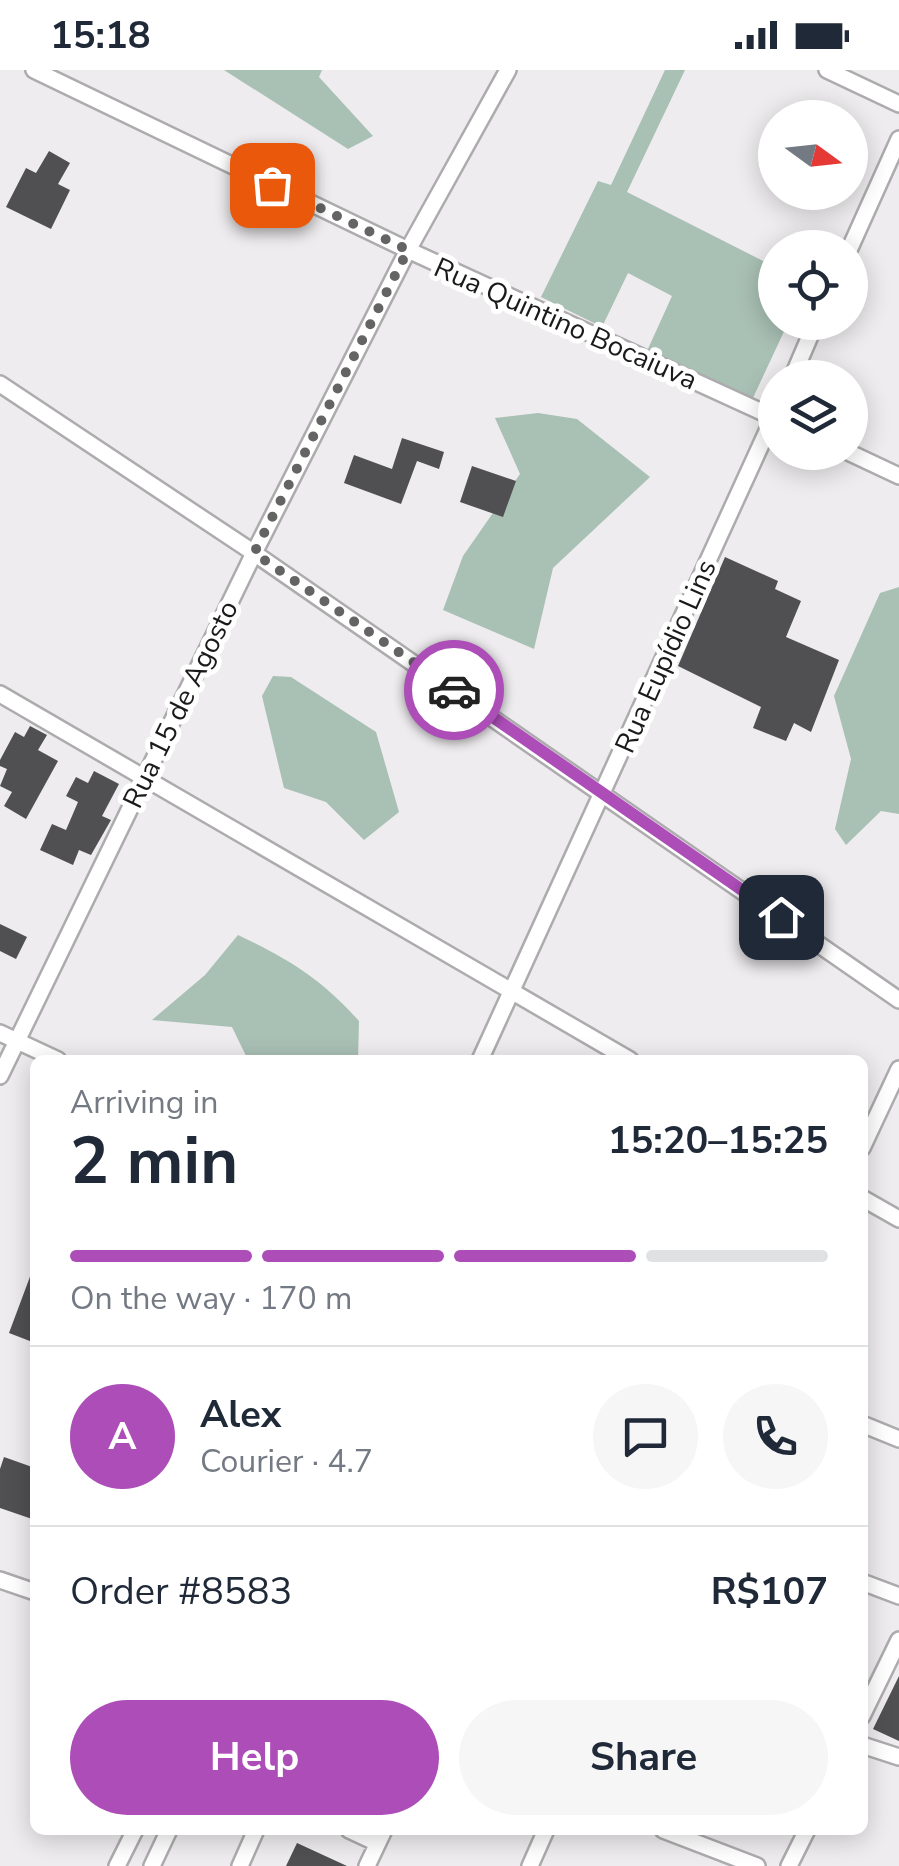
<!DOCTYPE html>
<meta charset="utf-8">
<style>
:root{--surface:#fff;--page:#f6f6f7;--text:#1f2937;--muted:#747a83;--line:#e0e1e3;--accent:#ad4eb8}
body{margin:0;font-family:"Nunito Sans",sans-serif;background:var(--page);color:var(--text);height:100vh;display:flex;flex-direction:column;font-size:38px;white-space:nowrap}
*{box-sizing:border-box;margin:0}
p{font-size:32px;color:var(--muted)}
.icon{flex:none;width:55px;height:55px;fill:none;stroke:currentColor;stroke-width:2;stroke-linecap:round;stroke-linejoin:round}
.map{position:relative;flex:1;overflow:hidden}
.details{position:absolute;left:30px;top:985px;width:838px;height:780px;display:flex;flex-direction:column;background:var(--surface);border-radius:15px;box-shadow:0 5px 25px #0003}
.details>*{flex:none}
.needle{width:65px;rotate:105deg}
.controls{position:absolute;left:758px;top:30px;display:grid;gap:20px}
.controls a{display:grid;place-items:center;width:110px;height:110px;border-radius:50%;background:var(--surface);box-shadow:0 5px 25px #0003;font-size:50px}
.pin{position:absolute;display:grid;place-items:center;width:85px;height:85px;color:#fff;margin:-42px;border-radius:20px;box-shadow:0 5px 15px #0006}
.courier{position:absolute;display:grid;place-items:center;width:100px;height:100px;margin:-50px;border:8px solid #ad4eb8;border-radius:50%;background:#fff;color:#222;box-shadow:0 2px 12px #0007}
.summary em{font-style:normal;font-weight:700}
.summary div{display:flex;flex-direction:column-reverse}
.summary{display:flex;align-items:center;justify-content:space-between;height:170px;padding:0 40px}
h1{font-size:65px;font-weight:700;line-height:75px}
.bar{display:grid;grid-template-columns:repeat(4,1fr);gap:15px 10px;align-content:center;height:120px;padding:0 40px}
.bar i{height:12px;border-radius:8px;background:var(--line)}
.bar .active{background:var(--accent)}
.bar p{grid-column:span 4}
.line{display:flex;align-items:center;gap:25px;padding:0 40px;border-top:2px solid var(--line)}
.line div{flex:1}
.round{display:grid;place-items:center;flex:none;width:105px;height:105px;border-radius:52px;background:var(--page)}
.cta{display:flex;gap:20px;margin-top:auto;padding:20px 40px}
.cta a{flex:1;height:115px;border-radius:60px;background:var(--accent);color:#fff;font-size:40px;font-weight:700;line-height:115px;text-align:center}
.cta a+a{background:var(--page);color:var(--text)}
.status{display:flex;justify-content:space-between;align-items:center;height:70px;padding:0 50px;background:var(--surface);direction:ltr}
.status svg{height:28px;fill:currentColor}
.map>svg:first-child{display:block}
.green{fill:#a9c0b4}
.building{fill:#504f51}
.lines{fill:none;stroke-linecap:round;stroke-linejoin:round}
.minor-casing{stroke:#adabad;stroke-width:20}
.minor{stroke:#fff;stroke-width:15}
.done{stroke:#646465;stroke-width:10;stroke-dasharray:0 18}
.route{stroke:#ad4eb8;stroke-width:12}
.labels{text-anchor:middle;stroke-width:10;stroke-linejoin:round;paint-order:stroke}
.street-label{font-size:28px;fill:#1a1a1b;stroke:#fff}
</style>
<div class="status"><b>15:18</b><svg viewBox="0 0 49 12"><path d="M0 12V9h3v3zM5 12V6h3v6zM10 12V3h3v9zM15 12V0h3v12zM26 1h20v11H26zM47 4h2v5h-2z"/></svg></div>
<div class="map">
<svg width="899" height="1796" viewBox="0 0 899 1796">
<rect width="100%" height="100%" fill="#eeecee"/>
<path class="green" d="M224 0H322L319 7 373 66 348 79Z
M665 0H685L627 122 775 197V252L788 253 752 330 647 281 672 226 628 203 602 257 541 227 598 111 611 115Z
M538 343 577 349 650 407 553 498 534 579 443 540 463 486 520 404 495 348Z
M899 517V744L881 741 846 775 835 759 851 689 834 626 880 523Z
M273 606 291 607 376 662 399 742 364 770 326 732 284 718 262 626Z
M238 865C290 890 320 908 359 951L358 990H248L232 957 152 950 205 905Z"/>
<path class="building" d="M49 81 70 93 58 114 70 120 51 159 6 137 26 98 36 103Z
M402 368 444 382 439 399 417 391 401 434 344 413 354 385 392 399Z
M472 396 516 411 503 447 460 432Z
M725 487 778 511 775 519 801 531 786 567 839 590 811 662 794 653 786 671 753 658 761 637 678 596Z
M30 656 47 665 38 680 58 691 26 749 4 736 12 722 0 716 7 699 0 696V690L15 662 24 667Z
M94 701 119 714 102 746 111 750 91 785 79 780 73 795 40 780 52 754 66 760 78 732 66 726 76 707 88 713Z
M0 854 27 867 16 889 0 881Z
M34 1196H35V1273L9 1263Z
M4 1387 35 1398V1450L0 1438V1399Z
M899 1606V1671L873 1659Z
M297 1773 347 1796H286Z"/>
<g class="lines">
<defs>
<path id="minor" d="M34 0 408 180 775 348
M827 0 899 34
M850 178 899 69
M792 308 816 252
M0 314 254 483 899 930
M848 382 899 406
M0 624 630 990
M0 963 58 990
M480 990 775 344
M0 1006 254 483 408 180 508 0
M862 1078 899 999
M862 1128 899 1149
M862 1354 899 1369
M0 1510 35 1522
M862 1512 899 1526
M862 1646 899 1570
M862 1675 899 1687
M349 1760 377 1773
M663 1760 757 1796
M117 1796 135 1760
M152 1796 169 1760
M240 1796 256 1760
M367 1796 384 1760
M530 1796 546 1760
M789 1796 807 1760"/>
</defs>
<use href="#minor" class="minor-casing"/>
<use href="#minor" class="minor"/>
</g>
<g class="lines">
<path class="done" d="M272 115 408 180 254 483 454 620"/>
<path class="route" d="M454 620 781 847"/>
</g>
<g class="labels">
<g class="street-label">
<text transform="translate(566 253) rotate(24)" y="10">Rua Quintino Bocaiuva</text>
<text transform="translate(665 586) rotate(-66)" y="10">Rua Eupídio Lins</text>
<text transform="translate(180 634) rotate(-64)" y="10">Rua 15 de Agosto</text>
</g>
</g>
</svg>
<div class="controls">
<a><svg class="needle" viewBox="-14 -14 28 28"><path d="M0-13l5 13h-10z" fill="#e53935"/><path d="M0 13l5-13h-10z" fill="#747a83"/></svg></a>
<a><svg class="icon" aria-label="locate" viewBox="0 0 24 24"><circle cx="12" cy="12" r="6"/><path d="M12 2v4M12 18v4M2 12h4M18 12h4"/></svg></a>
<a><svg class="icon" aria-label="layers" viewBox="0 0 24 24"><path d="M12 4l9 5-9 5-9-5zM3 14l9 5 9-5"/></svg></a>
</div>
<div class="pin" style="left:272px;top:115px;background:#ea580c"><svg class="icon" aria-label="bag" viewBox="0 0 24 24"><path d="M5 8h14l-1 12H6zM9 8a3 3 0 0 1 6 0"/></svg></div>
<div class="pin" style="left:781px;top:847px;background:#1f2937"><svg class="icon" aria-label="home" viewBox="0 0 24 24"><path d="M3 11l9-7 9 7M6 9v11h12V9"/></svg></div>
<div class="courier" style="left:454px;top:620px"><svg class="icon" aria-label="car" viewBox="0 0 24 24"><path d="M5 17H2v-5l4-1 3-4h7l3 4 3 1v5h-3M9 17h6M6 11h13"/><circle cx="7" cy="17" r="2"/><circle cx="17" cy="17" r="2"/></svg></div>
<section class="details">
<div class="summary"><div><h1>2 min</h1><p>Arriving in</p></div><em>15:20–15:25</em></div>
<div class="bar"><i class="active"></i><i class="active"></i><i class="active"></i><i></i><p>On the way · 170 m</p></div>
<div class="line" style="height:180px"><b class="round" style="background:var(--accent);color:#fff">A</b><div><b>Alex</b><p>Courier · 4.7</p></div><a class="round"><svg class="icon" aria-label="chat" viewBox="0 0 24 24"><path d="M4 5h16v11H9l-5 4z"/></svg></a><a class="round"><svg class="icon" aria-label="phone" viewBox="0 0 24 24"><path d="M5 4h4l2 5-3 2q2 4 5 5l2-3 5 2v4C11 20 4 13 5 4z"/></svg></a></div>
<div class="line" style="height:130px"><div>Order #8583</div><b>R$107</b></div>
<div class="cta"><a>Help</a><a>Share</a></div>
</section>
</div>
